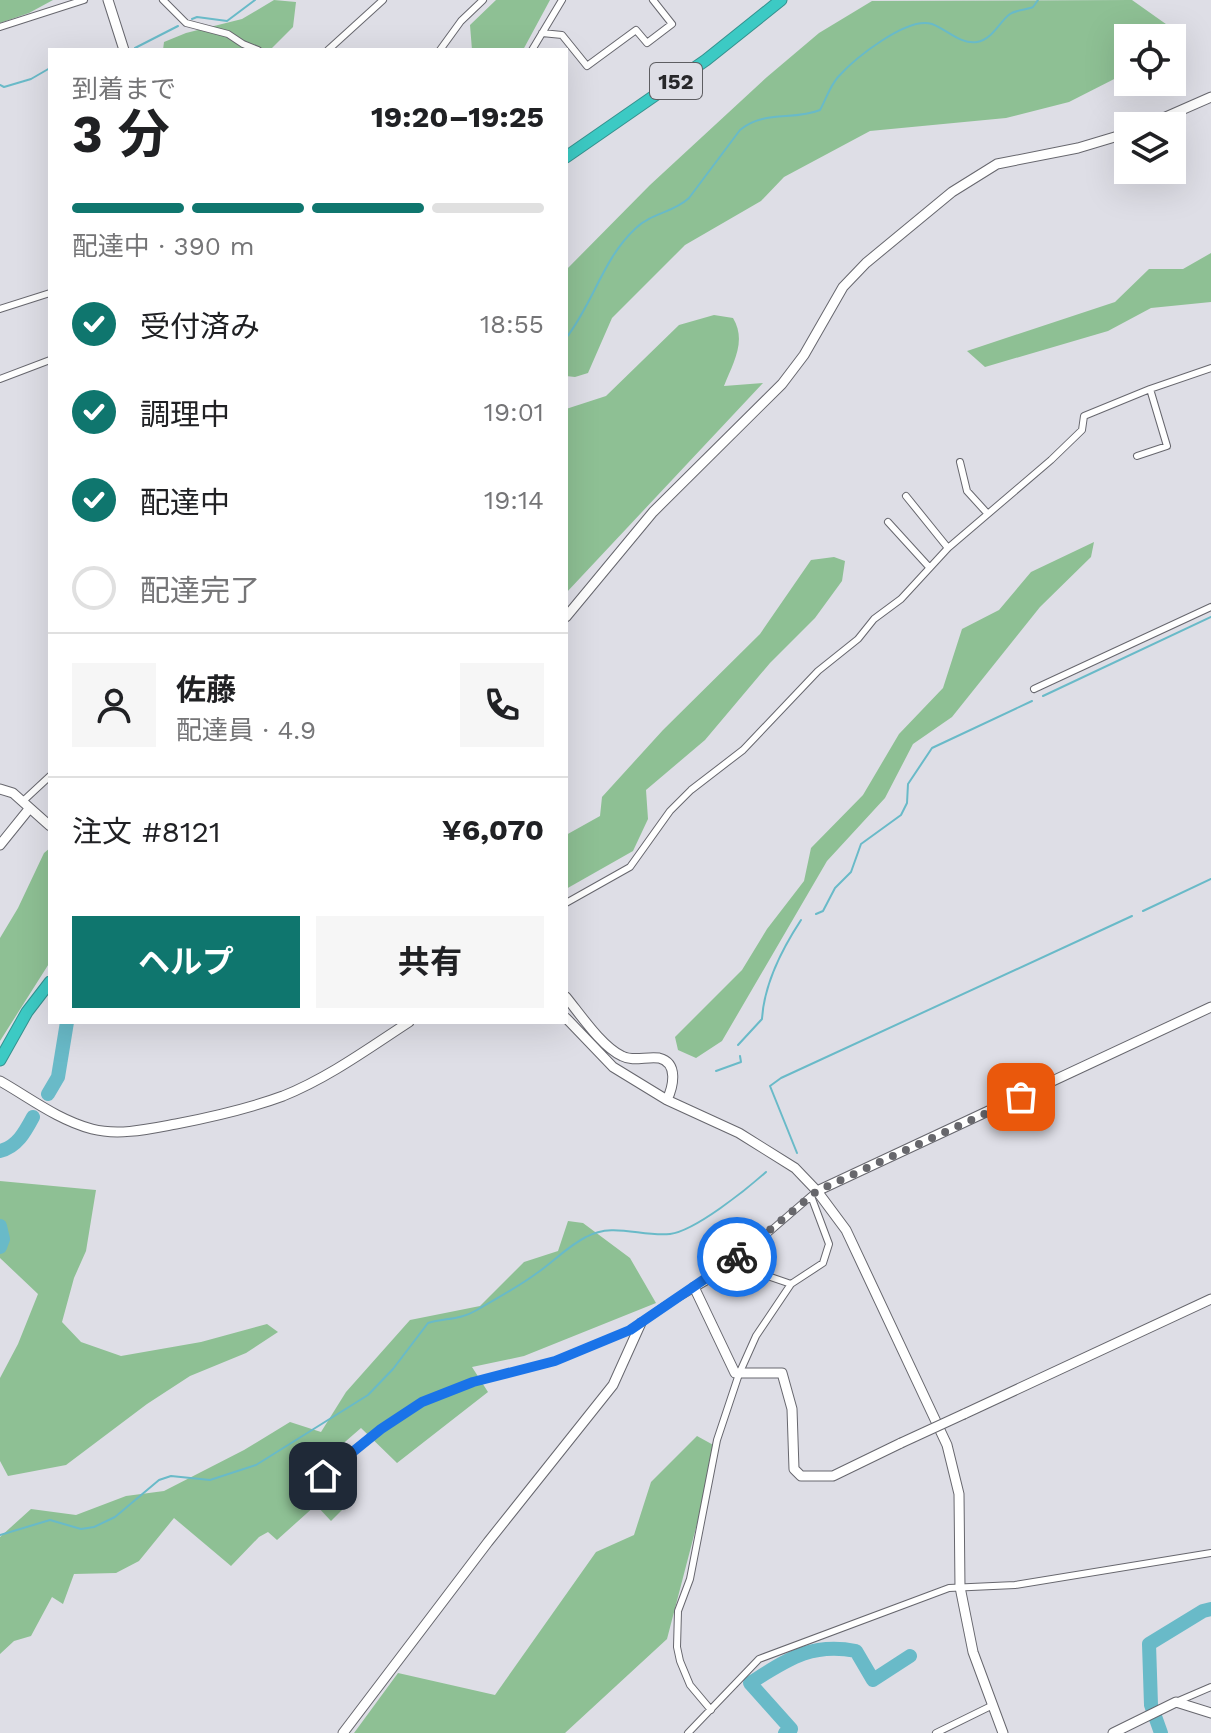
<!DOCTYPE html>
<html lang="ja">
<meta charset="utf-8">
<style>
:root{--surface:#fff;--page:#f6f6f6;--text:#202124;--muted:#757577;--line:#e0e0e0;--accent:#0f766e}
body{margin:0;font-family:"Work Sans","Noto Sans JP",sans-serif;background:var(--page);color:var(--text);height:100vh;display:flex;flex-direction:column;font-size:30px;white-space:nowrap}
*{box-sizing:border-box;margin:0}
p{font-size:26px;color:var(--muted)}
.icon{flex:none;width:44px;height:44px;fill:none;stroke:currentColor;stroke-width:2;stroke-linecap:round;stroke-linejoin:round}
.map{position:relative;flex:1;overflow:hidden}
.sheet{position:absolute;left:48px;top:48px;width:520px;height:976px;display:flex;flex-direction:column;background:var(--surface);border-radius:0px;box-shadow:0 8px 32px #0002}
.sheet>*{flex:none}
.buttons{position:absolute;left:1114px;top:24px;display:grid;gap:16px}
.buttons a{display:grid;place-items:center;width:72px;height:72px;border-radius:0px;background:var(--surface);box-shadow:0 8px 32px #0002;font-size:40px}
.pin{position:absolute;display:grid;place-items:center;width:68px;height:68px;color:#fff;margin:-34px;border-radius:16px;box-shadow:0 4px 12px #0006}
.courier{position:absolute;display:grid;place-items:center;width:80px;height:80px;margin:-40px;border:6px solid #1a73e8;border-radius:50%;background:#fff;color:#222;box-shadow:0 2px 10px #0007}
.overview em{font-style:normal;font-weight:700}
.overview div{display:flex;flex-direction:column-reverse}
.overview{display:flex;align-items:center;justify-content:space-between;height:136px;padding:0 24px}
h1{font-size:52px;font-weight:700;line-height:60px}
.bar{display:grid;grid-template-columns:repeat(4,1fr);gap:12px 8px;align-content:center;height:96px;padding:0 24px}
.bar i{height:10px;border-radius:6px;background:var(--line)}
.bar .selected{background:var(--accent)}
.bar p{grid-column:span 4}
.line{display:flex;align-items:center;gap:20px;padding:0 24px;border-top:2px solid var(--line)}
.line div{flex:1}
.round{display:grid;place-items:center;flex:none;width:84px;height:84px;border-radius:0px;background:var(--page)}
ol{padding:0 24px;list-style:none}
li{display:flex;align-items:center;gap:24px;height:88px}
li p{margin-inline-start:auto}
li .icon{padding:8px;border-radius:50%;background:var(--accent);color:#fff;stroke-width:4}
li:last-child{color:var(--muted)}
li i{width:44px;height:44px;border:4px solid var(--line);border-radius:50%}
.button{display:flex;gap:16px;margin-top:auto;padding:16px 24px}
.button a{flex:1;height:92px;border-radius:0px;background:var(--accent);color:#fff;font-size:32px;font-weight:700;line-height:92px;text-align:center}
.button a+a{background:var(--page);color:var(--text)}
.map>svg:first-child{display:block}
.forest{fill:#8ec094}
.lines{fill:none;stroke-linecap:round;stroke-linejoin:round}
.stream{stroke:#69bac8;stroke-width:2}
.river{stroke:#69bac8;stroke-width:14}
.street-casing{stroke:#67676e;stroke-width:8}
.secondary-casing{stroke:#67676e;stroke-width:11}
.highway-casing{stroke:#35918e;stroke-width:13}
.street{stroke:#fff;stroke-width:6}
.secondary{stroke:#fff;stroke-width:9}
.highway{stroke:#3ccac4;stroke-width:11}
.secondary-bridge-casing{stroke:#67676e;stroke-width:11;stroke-linecap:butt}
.secondary-bridge{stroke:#fff;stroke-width:9}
.done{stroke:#67676c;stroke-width:8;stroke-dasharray:0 14.4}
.route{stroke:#1a73e8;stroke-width:10}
.labels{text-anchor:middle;stroke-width:8;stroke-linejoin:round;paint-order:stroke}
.shield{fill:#dedee6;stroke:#5e5e62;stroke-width:2}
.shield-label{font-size:22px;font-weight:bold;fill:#27272a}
</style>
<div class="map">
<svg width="1211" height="1733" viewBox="0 0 1211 1733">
<rect width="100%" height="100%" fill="#dedee6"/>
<path class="forest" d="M0 0H53L29 13 0 23Z
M274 0 296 2 293 27 270 50H163L164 42 186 33 242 19Z
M496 0H550L523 50H472L470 25Z
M1132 0 1180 34 1172 40V38H1128V72L1069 102 1006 118 870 131 784 177 761 201 685 245 612 318 588 373 575 377 566 376V270L650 185 767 77 819 33 872 1Z
M1211 253V302L1151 308 1108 331 985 367 967 351 1115 302 1149 269H1183Z
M714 315 733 318C747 341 733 363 724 386L763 383 566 593V409L606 396 679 325Z
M1094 542 1091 557 1040 607 952 717 913 744 885 798 827 861 722 1041 696 1058 678 1050 675 1037 742 970 767 929 804 881 811 848 863 795 899 734 943 688 962 629 999 610 1031 572Z
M834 557 845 561 842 581 815 618 770 663 705 740 646 790 648 819 633 851 566 889V835L600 816 602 797 663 730 760 634 811 560Z
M50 848V962L0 1041V938L18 908 44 853Z
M0 1181 96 1190 86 1251 74 1278 62 1322 81 1342 121 1356 201 1342 267 1324 278 1332 246 1353 190 1376 147 1404 66 1465 8 1476 0 1461V1378L18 1344 38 1294 0 1258Z
M568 1221 583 1223 630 1258 656 1303 524 1356 472 1367 488 1392 397 1463 361 1428 323 1461 354 1498 331 1521 316 1505 277 1540 268 1532 259 1537 231 1566 174 1518 139 1561 116 1573 74 1574 63 1604 52 1597 31 1636 14 1641 0 1654V1537L31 1509 76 1515 126 1496 164 1491 244 1450 290 1422 321 1432 346 1392 410 1320 480 1306 524 1262 558 1251Z
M697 1436 717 1447 667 1639 565 1733H354L398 1673 495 1695 596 1552 634 1535 651 1482Z"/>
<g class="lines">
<path class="stream" d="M192 19 197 17 227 21 255 0
M135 48 178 26
M0 85 4 87 31 79 50 68
M566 338C593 304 603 258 636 228 651 213 673 213 689 198L740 130C764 110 793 121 820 110 826 99 830 86 838 77 854 59 907 16 932 24 946 29 961 45 977 42 992 40 999 22 1010 14 1016 10 1026 10 1033 7L1038 0
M1043 696 1211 617
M1143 911 1211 879
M816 914 823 911 835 888 851 872 861 844 901 815 907 803 908 784 932 748 1032 701
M738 1045 762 1019C764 984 782 949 801 920
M716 1071 741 1062 740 1056
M797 1153 770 1086 781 1078 1132 916
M0 1535 50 1520 81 1529 94 1527 115 1517 159 1480 171 1476 210 1480 256 1465 368 1395 393 1369 428 1323C444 1318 460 1320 475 1311 495 1299 517 1288 537 1273 553 1262 568 1246 586 1237 613 1222 641 1237 670 1234 695 1231 747 1189 766 1172"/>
<path class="river" d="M48 1094 58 1077 67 1022
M0 1151C17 1147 25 1132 33 1117
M0 1226 3 1239 0 1247
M785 1733 791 1729 750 1683C787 1660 811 1642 856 1651L873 1680 910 1656
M1161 1733 1151 1705 1149 1644 1203 1611 1211 1609"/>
<defs>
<path id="street" d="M163 0 186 23 228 34 243 44 258 50
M0 27 84 0
M542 33 562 35 587 66 636 30 647 43 672 24 653 0
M328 50 383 0
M440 50 461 21 483 0
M532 50 562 0
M0 309 50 293
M0 379 50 360
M1137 456 1167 446 1150 389
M960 462 967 491 987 513
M906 496 948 548
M888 522 929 567
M1034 689 1211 607
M22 802 50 776
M566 903 630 867 670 811 691 790 743 750 818 671 858 639 874 619 901 599 948 548 1051 460 1082 430 1084 416 1150 389 1211 368
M711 1276 753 1246 811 1196
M323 1476 381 1429 422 1402 473 1382 555 1361 630 1330 664 1306 716 1276 741 1272 762 1274 791 1284
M1176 1702 1211 1687
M711 1710 690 1685 680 1661 677 1647 678 1611 690 1579 717 1440 739 1374 756 1336 791 1284 823 1263 829 1244 811 1196 817 1191
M688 1733 759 1659 949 1588 1015 1585 1211 1553
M936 1733 993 1705"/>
<path id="secondary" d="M108 0 124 50
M1145 126 1211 97
M566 617 653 512 782 384 804 355 843 287 866 263 952 192 997 164 1078 148 1128 133
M0 789 13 793 50 826
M0 845 29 809
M566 997C580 1014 602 1047 622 1056 633 1062 647 1056 659 1058 679 1063 673 1087 667 1100
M566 1018 613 1067 667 1100 739 1133 795 1168 817 1191 846 1230 947 1445 959 1494 960 1587 973 1652 1003 1733
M0 1081C30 1098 58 1120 92 1129 119 1136 149 1129 176 1124 212 1117 248 1109 283 1096 328 1078 369 1048 409 1022
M817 1191 1211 1007
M694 1287 735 1373H782L792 1409 794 1469 801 1476H833L901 1443
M964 1414 1211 1299
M343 1733 488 1542 613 1385 641 1323
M1113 1733 1176 1702 1211 1713"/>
<path id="highway" d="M566 157 706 60 781 0
M0 1060 27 1012 50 982"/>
</defs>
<use href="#street" class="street-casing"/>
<use href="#secondary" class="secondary-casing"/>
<use href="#highway" class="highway-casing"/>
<use href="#street" class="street"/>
<use href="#secondary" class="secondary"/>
<use href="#highway" class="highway"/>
<defs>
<path id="secondary-bridge" d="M901 1443 964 1414"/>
</defs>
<use href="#secondary-bridge" class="secondary-bridge-casing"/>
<use href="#secondary-bridge" class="secondary-bridge"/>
</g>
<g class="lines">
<path class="done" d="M737 1257 817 1191 1021 1097"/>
<path class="route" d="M323 1476 381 1429 422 1402 473 1382 555 1361 630 1330 737 1257"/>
</g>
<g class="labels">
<rect class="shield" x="650" y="63" width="52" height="36" rx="6"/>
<g class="shield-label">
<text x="676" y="89">152</text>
</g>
</g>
</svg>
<div class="buttons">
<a><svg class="icon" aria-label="locate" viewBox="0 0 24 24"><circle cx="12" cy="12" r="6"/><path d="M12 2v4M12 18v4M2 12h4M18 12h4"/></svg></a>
<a><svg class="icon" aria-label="layers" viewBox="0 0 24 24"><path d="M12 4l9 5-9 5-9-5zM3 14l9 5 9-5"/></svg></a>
</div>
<div class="pin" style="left:1021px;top:1097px;background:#ea580c"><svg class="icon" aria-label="bag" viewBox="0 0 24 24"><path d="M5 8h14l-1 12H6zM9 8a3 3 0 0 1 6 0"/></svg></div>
<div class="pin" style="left:323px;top:1476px;background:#1f2937"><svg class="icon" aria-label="home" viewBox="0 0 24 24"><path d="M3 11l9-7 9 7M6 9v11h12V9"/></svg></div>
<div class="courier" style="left:737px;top:1257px"><svg class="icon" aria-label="bike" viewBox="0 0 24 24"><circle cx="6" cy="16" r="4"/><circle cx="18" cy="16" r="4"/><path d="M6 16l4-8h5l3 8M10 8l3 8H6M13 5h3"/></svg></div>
<section class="sheet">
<div class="overview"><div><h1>3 分</h1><p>到着まで</p></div><em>19:20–19:25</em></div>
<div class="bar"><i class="selected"></i><i class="selected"></i><i class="selected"></i><i></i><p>配達中 · 390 m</p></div>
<ol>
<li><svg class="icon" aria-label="check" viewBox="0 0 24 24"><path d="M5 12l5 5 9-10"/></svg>受付済み<p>18:55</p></li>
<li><svg class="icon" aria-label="check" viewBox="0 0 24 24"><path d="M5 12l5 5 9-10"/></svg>調理中<p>19:01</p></li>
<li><svg class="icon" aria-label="check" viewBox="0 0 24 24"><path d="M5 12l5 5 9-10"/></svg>配達中<p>19:14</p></li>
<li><i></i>配達完了</li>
</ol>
<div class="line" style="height:144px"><a class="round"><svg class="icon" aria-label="person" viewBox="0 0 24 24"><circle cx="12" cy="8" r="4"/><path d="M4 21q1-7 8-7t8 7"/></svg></a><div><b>佐藤</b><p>配達員 · 4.9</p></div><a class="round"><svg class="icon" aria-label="phone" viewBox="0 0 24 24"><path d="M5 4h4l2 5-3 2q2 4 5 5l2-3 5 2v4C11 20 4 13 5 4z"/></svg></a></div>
<div class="line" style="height:104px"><div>注文 #8121</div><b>¥6,070</b></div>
<div class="button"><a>ヘルプ</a><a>共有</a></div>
</section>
</div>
